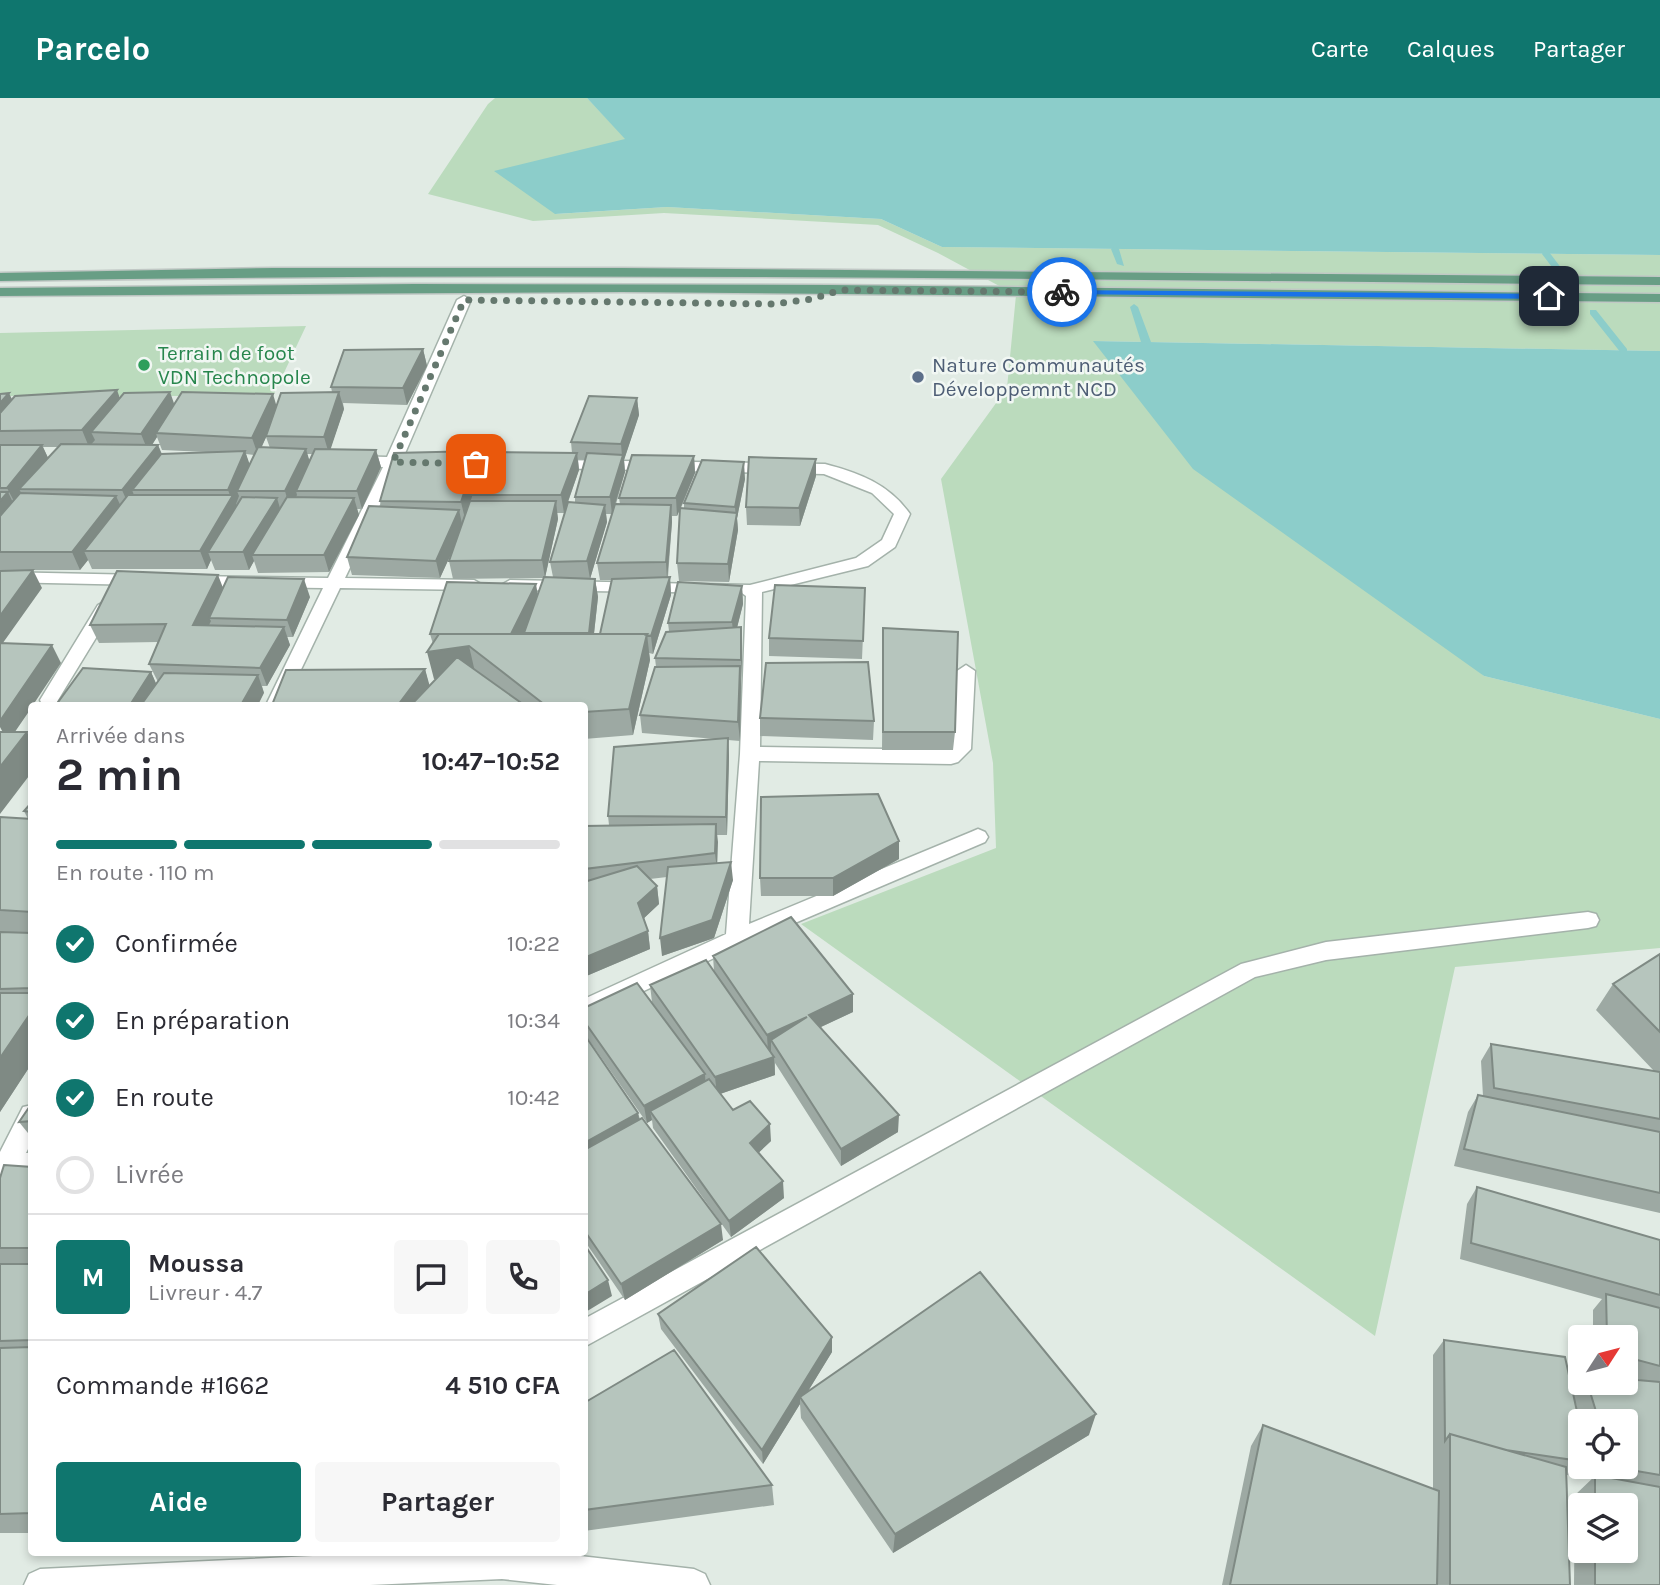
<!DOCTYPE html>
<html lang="fr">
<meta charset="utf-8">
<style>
:root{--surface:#fff;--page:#f7f7f7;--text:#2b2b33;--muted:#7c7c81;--line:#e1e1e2;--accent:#0f766e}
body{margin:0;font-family:Karla,sans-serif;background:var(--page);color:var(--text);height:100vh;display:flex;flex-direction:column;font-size:26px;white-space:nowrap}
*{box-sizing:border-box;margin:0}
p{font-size:23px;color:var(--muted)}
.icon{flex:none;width:38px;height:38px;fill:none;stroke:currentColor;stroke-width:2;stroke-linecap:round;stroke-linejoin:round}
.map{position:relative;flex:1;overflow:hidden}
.side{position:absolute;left:28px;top:604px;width:560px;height:854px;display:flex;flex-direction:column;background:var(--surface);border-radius:7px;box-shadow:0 4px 10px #0003}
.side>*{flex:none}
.needle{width:46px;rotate:54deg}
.controls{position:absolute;left:1568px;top:1227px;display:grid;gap:14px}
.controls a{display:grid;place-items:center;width:70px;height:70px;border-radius:7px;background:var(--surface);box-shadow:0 4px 10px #0003;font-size:35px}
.pin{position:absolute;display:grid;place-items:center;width:60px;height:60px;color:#fff;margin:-30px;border-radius:14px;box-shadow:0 4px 10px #0006}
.courier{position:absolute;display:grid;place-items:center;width:70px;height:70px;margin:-35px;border:5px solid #1a73e8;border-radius:50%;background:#fff;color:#222;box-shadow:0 2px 9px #0007}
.overview em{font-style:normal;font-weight:700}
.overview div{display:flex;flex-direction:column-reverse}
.overview{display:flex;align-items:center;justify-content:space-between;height:119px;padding:0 28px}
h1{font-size:46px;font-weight:700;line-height:52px}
.bar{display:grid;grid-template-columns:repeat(4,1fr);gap:10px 7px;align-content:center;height:84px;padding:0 28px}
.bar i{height:9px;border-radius:5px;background:var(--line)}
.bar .current{background:var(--accent)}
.bar p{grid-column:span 4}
.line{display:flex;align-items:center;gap:18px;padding:0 28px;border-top:2px solid var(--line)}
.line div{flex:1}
.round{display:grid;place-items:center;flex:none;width:74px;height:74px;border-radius:7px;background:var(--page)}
ol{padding:0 28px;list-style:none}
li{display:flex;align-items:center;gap:21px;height:77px}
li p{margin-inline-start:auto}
li .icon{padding:7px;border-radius:50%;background:var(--accent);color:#fff;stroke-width:4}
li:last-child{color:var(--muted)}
li i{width:38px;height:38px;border:4px solid var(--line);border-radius:50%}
.action{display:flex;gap:14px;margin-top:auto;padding:14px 28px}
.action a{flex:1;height:80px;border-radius:7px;background:var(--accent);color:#fff;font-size:28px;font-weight:700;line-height:80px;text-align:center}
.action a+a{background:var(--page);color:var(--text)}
header{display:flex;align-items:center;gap:42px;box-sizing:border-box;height:98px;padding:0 35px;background:var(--accent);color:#fff}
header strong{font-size:33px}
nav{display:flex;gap:38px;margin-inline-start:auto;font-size:24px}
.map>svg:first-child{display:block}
.green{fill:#bbdbbd}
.water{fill:#8ccdca}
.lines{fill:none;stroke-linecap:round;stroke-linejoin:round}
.stream{fill:#8ccdca;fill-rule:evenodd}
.minor-casing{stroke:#a4b2aa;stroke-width:3}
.major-casing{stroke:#c1c8c5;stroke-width:3}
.minor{fill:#fff;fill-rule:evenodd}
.major{fill:#689e85;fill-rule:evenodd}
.wall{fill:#9da9a3;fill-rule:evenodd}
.shaded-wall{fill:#7f8a84}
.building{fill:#b6c5bd;stroke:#7f8a84;stroke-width:2}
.route{fill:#1a73e8}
.done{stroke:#65786e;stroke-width:7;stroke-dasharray:0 12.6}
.leisure-dot{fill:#2e9e5b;stroke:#f1f7f3;stroke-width:2.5}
.service-dot{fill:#5c6f8a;stroke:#f1f7f3;stroke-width:2.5}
.labels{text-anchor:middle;stroke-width:5;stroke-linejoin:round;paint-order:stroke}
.far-leisure-label{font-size:21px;fill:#27864d;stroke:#f1f7f3;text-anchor:start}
.far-service-label{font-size:21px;fill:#4e5e75;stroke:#f1f7f3;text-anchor:start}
</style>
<header>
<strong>Parcelo</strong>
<nav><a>Carte</a><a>Calques</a><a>Partager</a></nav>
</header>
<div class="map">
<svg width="1660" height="1487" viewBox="0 0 1660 1487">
<rect width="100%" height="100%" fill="#e1ebe4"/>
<path class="green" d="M495 0H587L626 41 556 116 667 109 881 121 942 149 1660 157V253L1094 243 1484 578 1660 621V850L1455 869 1375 1238 801 826 996 750 993 665 941 381 1007 290 1016 197 938 155 878 127 664 115 533 123 428 96 488 6Z
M306 228 273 298H0V235Z"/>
<path class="water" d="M587 0H1660V157L942 149 881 121 667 109 555 116 494 73 625 41Z
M1093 243 1660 253V621L1484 578 1193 371Z"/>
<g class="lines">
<path class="stream" d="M1115 148 1119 151 1124 168 1117 166 1111 151Z
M1543 154H1549L1562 171 1561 173H1555L1542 156Z
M1134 206 1138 209 1151 244 1149 246 1141 244 1130 209Z
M1590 212H1596L1627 251V255H1621L1590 216Z"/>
<defs>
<path id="minor" d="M464 198 471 202 403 360H418L426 365 418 370 398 369 345 480 474 482 483 487 474 492 340 490 284 607H266L323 490 191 488 182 483 191 478 328 480 383 369 352 368 344 363 352 358 387 359 457 202Z
M551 362 825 366C859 375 889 386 910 416L895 449 868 468 762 494 760 649 947 652 951 648 957 573 966 567 975 573 971 651 958 664 951 666 759 663 749 826 971 734 978 731 985 734 988 739 985 744 727 854 584 921V901L726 836 740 656 746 498 742 495 510 492 501 487 510 482 750 487 856 460 882 442 894 416 872 395 824 376 545 370 543 367 545 364Z
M0 474 142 477 151 482 142 487 0 484Z
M107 502 116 507 58 602 56 606H42L40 602 98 507Z
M1588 814 1596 816 1599 822 1596 828 1588 830 1326 862 1255 879 584 1249V1221L1241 866 1326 844Z
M32 1007V1043L26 1055H32V1077H15L9 1088 0 1091V1054L23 1009Z
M398 1454H545L694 1471 705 1476 710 1487H557L502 1481 370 1487H24L29 1476 40 1471Z"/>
<path id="major" d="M274 170H622L1660 179V187C1107 182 553 173 0 183V175Z
M415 186 830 187 1660 196V204L622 194 0 198V190Z"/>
</defs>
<use href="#minor" class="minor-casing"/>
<use href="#major" class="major-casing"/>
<use href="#minor" class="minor"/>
<use href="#major" class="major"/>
</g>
<path class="wall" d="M423 251 427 268 407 307 343 305 344 311 330 351 376 352 381 369 362 411H357L359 417 329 474 258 475 254 463 249 472H215L211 462 207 471H92L88 462 80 472H0V296L12 301 120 300 174 306 276 307 332 294 331 289ZM157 339 162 352 206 354 162 356 158 347H152ZM266 339 270 350H261ZM43 349H58L48 360ZM246 356 254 357 249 367ZM307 356H312L309 362Z
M637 300 639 317 624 362 625 374 616 406H620L619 400 694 358 695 375 681 410H684V405L745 381 737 420 738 432 729 484 679 483 677 465 680 411 677 418H672V424L668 479H670L671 497 653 556 649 555 650 562 633 637 584 641V607H272L425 571 429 588 437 580 434 581 433 546 430 536 538 496 544 480 453 481 449 463 450 458 440 480 352 477 347 459 381 409 380 403 478 353 481 370 475 391 572 355 571 344ZM578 361 585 362 575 399V404H568L579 372ZM567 406 550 464 553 479H545L558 421 557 415H564ZM606 416H612L597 465 600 482H612L600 536H594L598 499 595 481H590L607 424Z
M816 378 800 428 747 427 746 409Z
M742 488 743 506 737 529 742 547 740 643 728 642 729 658 727 737H717V765L733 782 714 840 662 858 667 779 650 781 657 788 659 806 644 820 648 833 650 851 584 879V728L609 727 608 718 716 641 642 635 640 617 656 569 655 560 669 533 668 525Z
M223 490 310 499 293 539H287L290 547 267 588H262L264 595 56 607 151 574 156 586 158 584 149 566 158 544 99 545 90 527Z
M865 490 862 561 769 558V540Z
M883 530 955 634 953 652H882Z
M760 620 874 623 873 642 760 638Z
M32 704V965L0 1014V719L28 721 24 713Z
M899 761 833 798H761L760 780Z
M1660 856V1115L1454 1068 1468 1014 1478 997 1483 998 1481 963 1491 946 1654 973 1596 912 1613 886Z
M713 858 853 896V914L821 929 898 1034 841 1068 775 965V977L720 996 733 1012 771 1043 758 1055 784 1100 731 1139 653 1030 652 1022 647 1025 584 935V910L665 923 652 904 650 887 714 873Z
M584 936 638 1015 640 1021 723 1142 625 1202 584 1142Z
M32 1005V1040L19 1024Z
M32 1069V1435H0V1080Z
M1477 1089 1660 1142V1487H1574L1575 1397 1596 1377 1594 1368H1626V1323H1580L1576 1306 1580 1368H1584L1574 1378 1567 1377 1570 1487H1222L1251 1348 1263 1327 1433 1391V1257L1444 1242 1572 1291 1580 1282V1284H1626L1641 1282 1626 1278V1239H1593V1212L1602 1201 1460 1161 1467 1106ZM1580 1407H1626V1452H1580Z
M658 1216 832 1239V1254L808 1293 1089 1337 893 1455 801 1320 800 1306 763 1366 661 1231Z
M584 1305 772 1387 774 1407 584 1433Z"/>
<path class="shaded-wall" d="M423 251 427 268 407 307 403 290Z
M117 292 123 309 91 334 95 342 89 349 82 332Z
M170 294 176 311 156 335 157 339 148 353 141 336Z
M339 294 344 311 329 356 324 339Z
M9 295 17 312 0 330V305Z
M273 296 278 313 258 357 252 340Z
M637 300 639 317 624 362 625 374 612 416 610 399 622 358 621 346Z
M42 347 50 364 19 391 23 398 16 407 7 390Z
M158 347 165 365 132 392 136 402 130 410 122 392Z
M306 351 311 368 296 393 297 397 290 411 285 393Z
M376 352 381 369 362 411 357 393Z
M245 353 251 370 237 393 239 398 236 406 239 415 208 454 211 462 207 471 200 453 231 400 228 392Z
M478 353 481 370 465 421 461 404Z
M577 355 579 372 564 415 561 397Z
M694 358 695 375 677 418 676 400Z
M816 361V378L800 428 799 410Z
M744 364 745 381 737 420 738 432 729 484 728 466 736 422 735 409Z
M8 394 16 411 0 431V403Z
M116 398 124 415 84 453 88 462 80 472 72 454Z
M277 400 282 417 252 457 254 463 249 472 243 454Z
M354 400 359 417 329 474 324 457Z
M556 403 558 421 545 480 542 462Z
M605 407 607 424 590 481 587 463Z
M671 407 672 424 667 482 666 464Z
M459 412 463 430 440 480 436 463Z
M33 472 42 490 0 549V518Z
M218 477 225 495 209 520 211 523 200 545 193 527Z
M670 479 671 497 653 556 651 538Z
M304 481 310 499 293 539 287 522Z
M595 481 598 499 592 553 589 535Z
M536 486 539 504 514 556 510 538Z
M742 488 743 506 734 542 732 524Z
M284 529 290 547 267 588 260 570Z
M741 529 742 547V580L741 562Z
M647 536 650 562 633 637 629 611Z
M52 547 61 565 33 607H32V609L8 644 0 629V623Z
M469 548 475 574 434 581 427 554Z
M740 568 741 586 740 643 738 624Z
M425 571 430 589 416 607H398Z
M151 574 159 592 150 607H130Z
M258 577 264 595 258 607H241Z
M520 604V607H508Z
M27 634 32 642V674L0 716V669Z
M728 640 729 658 727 737 726 719Z
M716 726 718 744 717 773 715 755Z
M899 743V761L833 798V780Z
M731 764 733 782 714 840 662 858 660 840Z
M657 788 659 806 641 823 638 805Z
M648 833 650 851 584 879V860Z
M853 896V914L810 934 809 917Z
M32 913V965L0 1014V960Z
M807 919 771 942V953L768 954 767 937Z
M774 959 775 977 717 997 715 979Z
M705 976 706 994 650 1013 652 1022 647 1025 644 1008Z
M638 1015 641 1032 584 1064V1045Z
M899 1017 898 1034 841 1068V1051Z
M770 1026 771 1043 751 1062 750 1045Z
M783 1083 784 1100 731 1139 729 1123Z
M721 1126 723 1142 625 1202 621 1186Z
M608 1182 612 1198 584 1215V1197Z
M832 1239V1254L802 1303 800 1299V1306L763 1366 762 1352Z
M1096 1316 1089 1337 893 1455 895 1436Z"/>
<path class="building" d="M423 251 403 290 331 289 344 252Z
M117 292 82 332 0 333V315L15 298Z
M170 294 141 336 91 334 124 295Z
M182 294 273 296 252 340 156 335Z
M339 294 324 339 266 338 281 295Z
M9 295 0 305V296Z
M589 298 637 300 621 346 571 344Z
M61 346 158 347 122 392 19 391Z
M0 347H42L7 390H0Z
M258 349 306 351 285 393H237Z
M315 351 376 352 357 393H296Z
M245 353 228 392H132L161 356Z
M478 353 461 404 380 403 394 355Z
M490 354 577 355 561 397H473Z
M587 355 623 357 610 399H575Z
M632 357 694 358 676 400H619Z
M749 359 816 361 799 410 746 409Z
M702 362 744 364 735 409 684 405Z
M0 394H8L0 403Z
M20 395 116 398 72 454H0V418Z
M128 397H233L200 453H84Z
M242 399 277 400 243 454H208Z
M287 399 354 400 324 457H252Z
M470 403H556L542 462 449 463Z
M568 404 605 407 587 463 550 464Z
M615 406 671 407 666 464 597 465Z
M369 408 459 412 436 463 347 459Z
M680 410 737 415 728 466 677 465Z
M33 472 0 518V473Z
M117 473 218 477 193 527 284 529 260 570 149 566 166 526 90 527Z
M228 479 304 481 287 522 209 520Z
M544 479 595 481 589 535H524Z
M670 479 651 538 646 537 647 536H600L612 481Z
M447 484 536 486 511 536H430Z
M678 484 742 488 732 524 668 525Z
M775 487 865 490 863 543 769 540Z
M741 529V562L655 560 666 534Z
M883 530 958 534 955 634H883Z
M439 536H647L629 611 584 614V607H545L469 548 427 554Z
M0 545 52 547 0 623Z
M457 559 520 604 508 607H411Z
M868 564 874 623 760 620 766 565Z
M740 568 738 624 640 617 655 569Z
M83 570 151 574 130 607H56Z
M425 571 398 607H272L286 572Z
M164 575 258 577 241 607H141Z
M0 634H27L0 669Z
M728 640 726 719 608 718 614 649Z
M878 696 899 743 833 780H760L761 699Z
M32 704V714L24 713Z
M0 719 32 721V814L0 812Z
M716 726 715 755 584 771V728Z
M731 764 712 822 660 840 668 769Z
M637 768 657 788 638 805 648 833 584 860V784Z
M791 819 853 896 809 917 899 1017 841 1051 771 942 807 919 767 937 713 858Z
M0 834 32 835V890L0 891Z
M1660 856V934L1613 886Z
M706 862 774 959 715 979 650 887Z
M637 885 705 976 644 1008 584 923V910Z
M0 895H32V913L0 960Z
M584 936 638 1015 584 1045Z
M1491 946 1660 974V1021L1494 990Z
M709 981 733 1012 750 1003 770 1026 750 1045 783 1083 729 1123 650 1013Z
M1478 997 1660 1034V1095L1464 1051Z
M32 1005V1023L19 1024Z
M642 1020 721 1126 621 1186 584 1132V1052Z
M4 1067 32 1069V1150H0V1080Z
M1477 1089 1660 1142V1197L1471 1145Z
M584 1146 608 1182 584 1197Z
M756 1149 832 1239 762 1352 658 1216Z
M0 1166H32V1242L0 1243Z
M980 1174 1096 1316 895 1436 800 1299Z
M1606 1196 1660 1210V1268L1626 1259V1239H1607Z
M1444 1242 1565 1259 1580 1327V1363L1506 1352 1450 1336 1445 1343Z
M32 1249V1415L0 1416V1250Z
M674 1252 772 1387 584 1412V1305Z
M1626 1281 1660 1284V1377L1613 1369 1626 1368V1323H1599L1587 1284H1626Z
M1263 1327 1439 1393 1437 1487H1230Z
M1450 1336 1566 1369 1570 1487H1450Z
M1595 1377 1660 1389V1487H1595V1452H1626V1407H1595Z"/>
<path class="route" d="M1060 192 1549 196 1552 198 1549 201 1062 196Z"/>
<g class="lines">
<path class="done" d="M476 366 393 364 464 202 774 206 812 201 841 192 1062 194"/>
</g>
<circle class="leisure-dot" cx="144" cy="267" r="7"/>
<circle class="service-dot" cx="918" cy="279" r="7"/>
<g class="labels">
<g class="far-leisure-label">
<text x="158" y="262">Terrain de foot<tspan x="158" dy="24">VDN Technopole</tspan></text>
</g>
<g class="far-service-label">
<text x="932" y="274">Nature Communautés<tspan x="932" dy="24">Développemnt NCD</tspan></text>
</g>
</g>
</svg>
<div class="controls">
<a><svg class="needle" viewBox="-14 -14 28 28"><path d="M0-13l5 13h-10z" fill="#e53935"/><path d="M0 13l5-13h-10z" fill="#7c7c81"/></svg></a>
<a><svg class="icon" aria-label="locate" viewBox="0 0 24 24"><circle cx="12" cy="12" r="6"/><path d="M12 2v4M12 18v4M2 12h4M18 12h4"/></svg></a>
<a><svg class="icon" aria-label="layers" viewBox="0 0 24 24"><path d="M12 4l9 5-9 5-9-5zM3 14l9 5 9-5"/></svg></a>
</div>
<div class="pin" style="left:476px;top:366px;background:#ea580c"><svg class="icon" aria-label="bag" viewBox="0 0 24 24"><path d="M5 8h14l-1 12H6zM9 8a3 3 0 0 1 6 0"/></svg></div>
<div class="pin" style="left:1549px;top:198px;background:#1f2937"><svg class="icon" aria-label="home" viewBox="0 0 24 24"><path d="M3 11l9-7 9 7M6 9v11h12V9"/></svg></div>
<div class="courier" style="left:1062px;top:194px"><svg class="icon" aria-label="bike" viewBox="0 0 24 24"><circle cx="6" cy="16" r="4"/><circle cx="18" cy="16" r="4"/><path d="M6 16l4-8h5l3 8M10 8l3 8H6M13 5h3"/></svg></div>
<section class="side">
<div class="overview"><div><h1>2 min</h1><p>Arrivée dans</p></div><em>10:47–10:52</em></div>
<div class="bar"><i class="current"></i><i class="current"></i><i class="current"></i><i></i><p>En route · 110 m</p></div>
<ol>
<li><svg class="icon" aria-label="check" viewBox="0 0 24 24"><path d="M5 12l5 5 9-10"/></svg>Confirmée<p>10:22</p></li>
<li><svg class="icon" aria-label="check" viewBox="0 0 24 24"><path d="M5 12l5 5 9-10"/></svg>En préparation<p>10:34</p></li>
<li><svg class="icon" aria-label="check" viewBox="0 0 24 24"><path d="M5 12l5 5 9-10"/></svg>En route<p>10:42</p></li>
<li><i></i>Livrée</li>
</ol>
<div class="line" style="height:126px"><b class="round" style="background:var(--accent);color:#fff">M</b><div><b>Moussa</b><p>Livreur · 4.7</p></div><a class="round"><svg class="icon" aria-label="chat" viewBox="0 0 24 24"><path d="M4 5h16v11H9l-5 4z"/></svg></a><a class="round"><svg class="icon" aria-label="phone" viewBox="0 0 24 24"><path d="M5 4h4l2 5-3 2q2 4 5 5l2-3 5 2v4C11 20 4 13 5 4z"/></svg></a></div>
<div class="line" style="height:91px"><div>Commande #1662</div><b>4 510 CFA</b></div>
<div class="action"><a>Aide</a><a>Partager</a></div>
</section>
</div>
